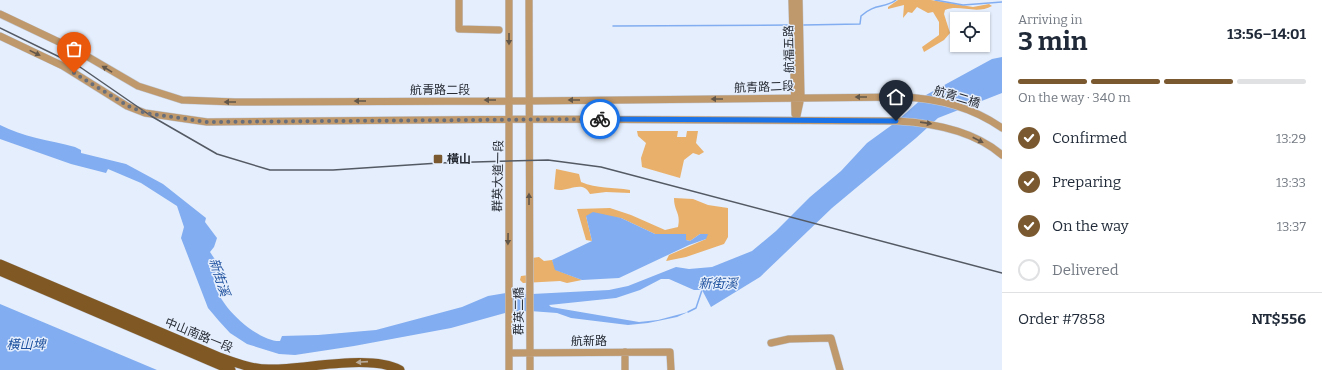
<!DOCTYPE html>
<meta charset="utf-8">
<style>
:root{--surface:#fff;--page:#f6f6f7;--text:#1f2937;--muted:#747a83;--line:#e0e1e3;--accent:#7a5930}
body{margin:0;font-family:Bitter,"Noto Sans TC",serif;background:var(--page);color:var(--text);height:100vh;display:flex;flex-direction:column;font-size:15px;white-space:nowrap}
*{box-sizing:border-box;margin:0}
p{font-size:13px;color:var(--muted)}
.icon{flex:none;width:22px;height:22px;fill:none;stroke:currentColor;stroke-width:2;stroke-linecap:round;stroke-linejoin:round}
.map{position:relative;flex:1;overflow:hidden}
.side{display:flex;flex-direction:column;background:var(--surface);width:320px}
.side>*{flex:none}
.controls{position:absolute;left:950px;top:12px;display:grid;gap:8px}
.controls a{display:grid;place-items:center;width:40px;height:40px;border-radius:0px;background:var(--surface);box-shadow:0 1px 3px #0004;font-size:20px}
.pin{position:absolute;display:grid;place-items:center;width:34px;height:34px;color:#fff;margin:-41px -17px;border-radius:50% 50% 50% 0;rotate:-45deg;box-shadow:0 0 4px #0007}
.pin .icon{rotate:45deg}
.courier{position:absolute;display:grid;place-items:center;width:40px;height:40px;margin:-20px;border:3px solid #1a73e8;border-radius:50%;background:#fff;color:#222;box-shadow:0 1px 5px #0007}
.head em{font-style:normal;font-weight:700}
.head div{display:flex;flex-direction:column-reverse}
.head{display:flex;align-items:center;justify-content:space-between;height:68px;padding:0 16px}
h1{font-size:26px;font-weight:700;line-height:30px}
.bar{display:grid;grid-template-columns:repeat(4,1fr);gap:6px 4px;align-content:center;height:48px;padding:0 16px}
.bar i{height:5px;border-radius:3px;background:var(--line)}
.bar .on{background:var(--accent)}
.bar p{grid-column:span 4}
.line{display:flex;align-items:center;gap:10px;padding:0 16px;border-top:1px solid var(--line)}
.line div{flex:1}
ol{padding:0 16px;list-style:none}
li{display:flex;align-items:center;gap:12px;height:44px}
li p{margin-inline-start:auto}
li .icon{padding:4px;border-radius:50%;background:var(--accent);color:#fff;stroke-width:4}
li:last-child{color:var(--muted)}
li i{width:22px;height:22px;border:2px solid var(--line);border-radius:50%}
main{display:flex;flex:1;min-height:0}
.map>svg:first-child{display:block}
.forest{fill:#e8b06b}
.water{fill:#82adf0}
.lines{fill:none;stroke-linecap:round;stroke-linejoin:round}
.stream{stroke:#82adf0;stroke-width:1.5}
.minor-casing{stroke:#c3cbd8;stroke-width:8}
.major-casing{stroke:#c3cbd8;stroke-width:10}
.minor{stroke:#bf986c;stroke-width:7}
.major{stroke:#805823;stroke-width:9}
.rail{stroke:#545a64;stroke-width:1.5}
.oneway{fill:#63574a}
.oneway2{fill:#b8aa9a}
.done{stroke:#696f7a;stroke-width:4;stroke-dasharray:0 7.2}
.route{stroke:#1a73e8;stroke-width:5}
.poi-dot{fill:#7a5930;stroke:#e5eefc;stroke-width:1.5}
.labels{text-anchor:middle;stroke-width:3;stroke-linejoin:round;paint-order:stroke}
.street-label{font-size:12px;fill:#262b34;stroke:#e5eefc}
.poi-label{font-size:12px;font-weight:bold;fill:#262b34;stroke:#e5eefc;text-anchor:start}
.water-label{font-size:13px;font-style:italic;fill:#1d509e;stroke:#e5eefc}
</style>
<main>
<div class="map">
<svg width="1002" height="370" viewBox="0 0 1002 370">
<rect width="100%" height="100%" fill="#e5eefc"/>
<path class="forest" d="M898 0H931L973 7 989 4 992 6C976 15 959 4 945 10L944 14 950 33 944 40 924 52 922 47 939 35V22L933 12 928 13 917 7 912 13 908 12 903 18 904 5 888 9V7Z
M637 131H678L677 137H686L687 131H698L696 143 704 152 699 155 693 153 684 160 680 178 642 167 641 158 646 143 638 136Z
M556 169 579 174 581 182C597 189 613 187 630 190V193L606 192 590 194C582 178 566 194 554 189Z
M674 198 693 199 708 205 728 208V237L724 244 686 257 666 261 669 255 706 239 700 234 690 241 686 240V234H655L621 218 586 216 592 241 586 240 577 209 610 208 631 215 665 230 678 227C681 212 674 212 674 198Z
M539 257 544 261 552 260 556 270 582 280 567 283 560 281 523 283 520 280 521 276 529 275 532 258Z"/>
<path class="water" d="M1002 57V93L938 118 916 138 832 208 760 277 711 307 702 290H694L669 279H661L640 290 616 298 549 305 551 307 639 322 658 320 688 312 677 317 648 323 628 325 571 318 557 313 530 311 505 313 451 328 354 346 295 355 279 354 247 344 230 333 219 321 208 308 203 295 181 238 184 227 177 206 141 183 108 169 106 173 71 164 0 139V125C23 137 49 140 75 147L81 150V153L126 164 163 184 206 218 205 222 217 238 214 247 210 252 216 261 218 269 214 274C210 299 256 342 280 341L282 336 318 335 376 330 462 307 488 296 506 293 532 294 609 290 628 286 676 267 689 269 712 267 752 251 776 231 810 197 841 171 867 143 896 122 926 95 992 59Z
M593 212 621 218 655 234H686V240L690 241 700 234H708L706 239 689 245 619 278 582 280 555 270 552 260 592 241 586 216Z
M0 304 157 370H0Z"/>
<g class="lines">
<path class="stream" d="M935 0 963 5 1002 2
M803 25 860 24 861 16C875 3 884 9 896 0
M613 26 791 25
M688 312 696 308 702 290"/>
<defs>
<path id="minor" d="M459 0V29L499 30
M529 0 530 370
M792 0 795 114
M0 14 78 51 138 86 182 100 235 102 529 101 900 97C937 98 972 107 1002 128
M0 36 63 66 127 106 145 113 207 122 529 119 897 121C933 123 973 130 1002 155
M796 120 801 97 799 0
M771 343 789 339 831 338 840 370
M625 352V370
M509 353 670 352 671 370
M509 370V0"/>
<path id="major" d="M0 264 219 357C236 363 254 370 272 369 307 369 370 354 400 370
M0 271 231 370"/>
</defs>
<use href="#minor" class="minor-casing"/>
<use href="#major" class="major-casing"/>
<use href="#minor" class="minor"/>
<use href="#major" class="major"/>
<path class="rail" d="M0 28 80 67 151 116 217 154 270 170H333L439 163 548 160 601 167 1002 273"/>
</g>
<defs><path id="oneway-solid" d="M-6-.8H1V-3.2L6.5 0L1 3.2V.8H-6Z"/></defs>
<g class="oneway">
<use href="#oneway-solid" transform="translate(509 39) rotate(90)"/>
<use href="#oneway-solid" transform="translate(35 53) rotate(26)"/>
<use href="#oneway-solid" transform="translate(107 69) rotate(-149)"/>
<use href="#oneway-solid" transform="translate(861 97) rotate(180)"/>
<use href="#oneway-solid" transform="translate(717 99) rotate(180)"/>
<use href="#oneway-solid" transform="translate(490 100) rotate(180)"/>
<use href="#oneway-solid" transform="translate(574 100) rotate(180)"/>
<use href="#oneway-solid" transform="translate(360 101) rotate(180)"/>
<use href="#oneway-solid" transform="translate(230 102) rotate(-180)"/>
<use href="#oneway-solid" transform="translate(926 123) rotate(8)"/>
<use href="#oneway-solid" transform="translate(978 140) rotate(27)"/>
<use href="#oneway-solid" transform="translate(529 199) rotate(-90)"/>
<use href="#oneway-solid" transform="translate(508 239) rotate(91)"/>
</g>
<use class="oneway2" href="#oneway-solid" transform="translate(362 362) rotate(176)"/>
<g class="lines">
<path class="done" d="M74 73 128 106 145 113 207 122 600 119"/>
<path class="route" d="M600 119 896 121"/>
</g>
<rect class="poi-dot" x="433" y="154" width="10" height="10" rx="2"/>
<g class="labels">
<g class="street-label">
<text transform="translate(789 49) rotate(-91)" y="4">航福五路</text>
<text transform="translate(764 87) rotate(-2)" y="4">航青路二段</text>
<text x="440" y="94">航青路二段</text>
<text transform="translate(957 97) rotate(17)" y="4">航青二橋</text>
<text transform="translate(498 176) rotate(-89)" y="4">群英大道一段</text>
<text transform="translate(519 311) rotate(-90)" y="4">群英二橋</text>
<text transform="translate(199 335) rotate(22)" y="4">中山南路一段</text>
<text x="589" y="345">航新路</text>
</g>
<g class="poi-label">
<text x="447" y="163">橫山</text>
</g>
<g class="water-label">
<text transform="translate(220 277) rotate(72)" y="5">新街溪</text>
<text x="718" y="288">新街溪</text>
<text x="26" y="349">橫山埤</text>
</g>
</g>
</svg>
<div class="controls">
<a><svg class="icon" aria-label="locate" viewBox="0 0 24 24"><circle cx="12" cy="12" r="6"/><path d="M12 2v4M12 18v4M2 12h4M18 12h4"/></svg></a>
</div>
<div class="pin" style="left:74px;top:73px;background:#ea580c"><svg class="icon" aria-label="bag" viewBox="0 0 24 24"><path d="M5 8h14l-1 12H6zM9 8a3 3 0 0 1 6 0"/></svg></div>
<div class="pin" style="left:896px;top:121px;background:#1f2937"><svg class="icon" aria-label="home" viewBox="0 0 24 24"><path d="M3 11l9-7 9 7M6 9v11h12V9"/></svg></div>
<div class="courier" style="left:600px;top:119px"><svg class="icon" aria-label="bike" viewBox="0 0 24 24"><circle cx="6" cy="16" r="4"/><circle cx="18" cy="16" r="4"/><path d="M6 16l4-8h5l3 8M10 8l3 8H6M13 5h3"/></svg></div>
</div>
<section class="side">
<div class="head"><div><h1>3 min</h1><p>Arriving in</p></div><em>13:56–14:01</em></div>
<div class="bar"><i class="on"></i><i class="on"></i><i class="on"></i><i></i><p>On the way · 340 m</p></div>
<ol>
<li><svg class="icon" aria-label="check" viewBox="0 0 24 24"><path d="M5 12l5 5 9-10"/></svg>Confirmed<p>13:29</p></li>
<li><svg class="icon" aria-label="check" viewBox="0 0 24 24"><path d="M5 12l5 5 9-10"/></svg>Preparing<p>13:33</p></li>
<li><svg class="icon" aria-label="check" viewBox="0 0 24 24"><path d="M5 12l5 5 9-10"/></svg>On the way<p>13:37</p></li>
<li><i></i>Delivered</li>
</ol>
<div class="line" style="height:52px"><div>Order #7858</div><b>NT$556</b></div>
</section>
</main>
